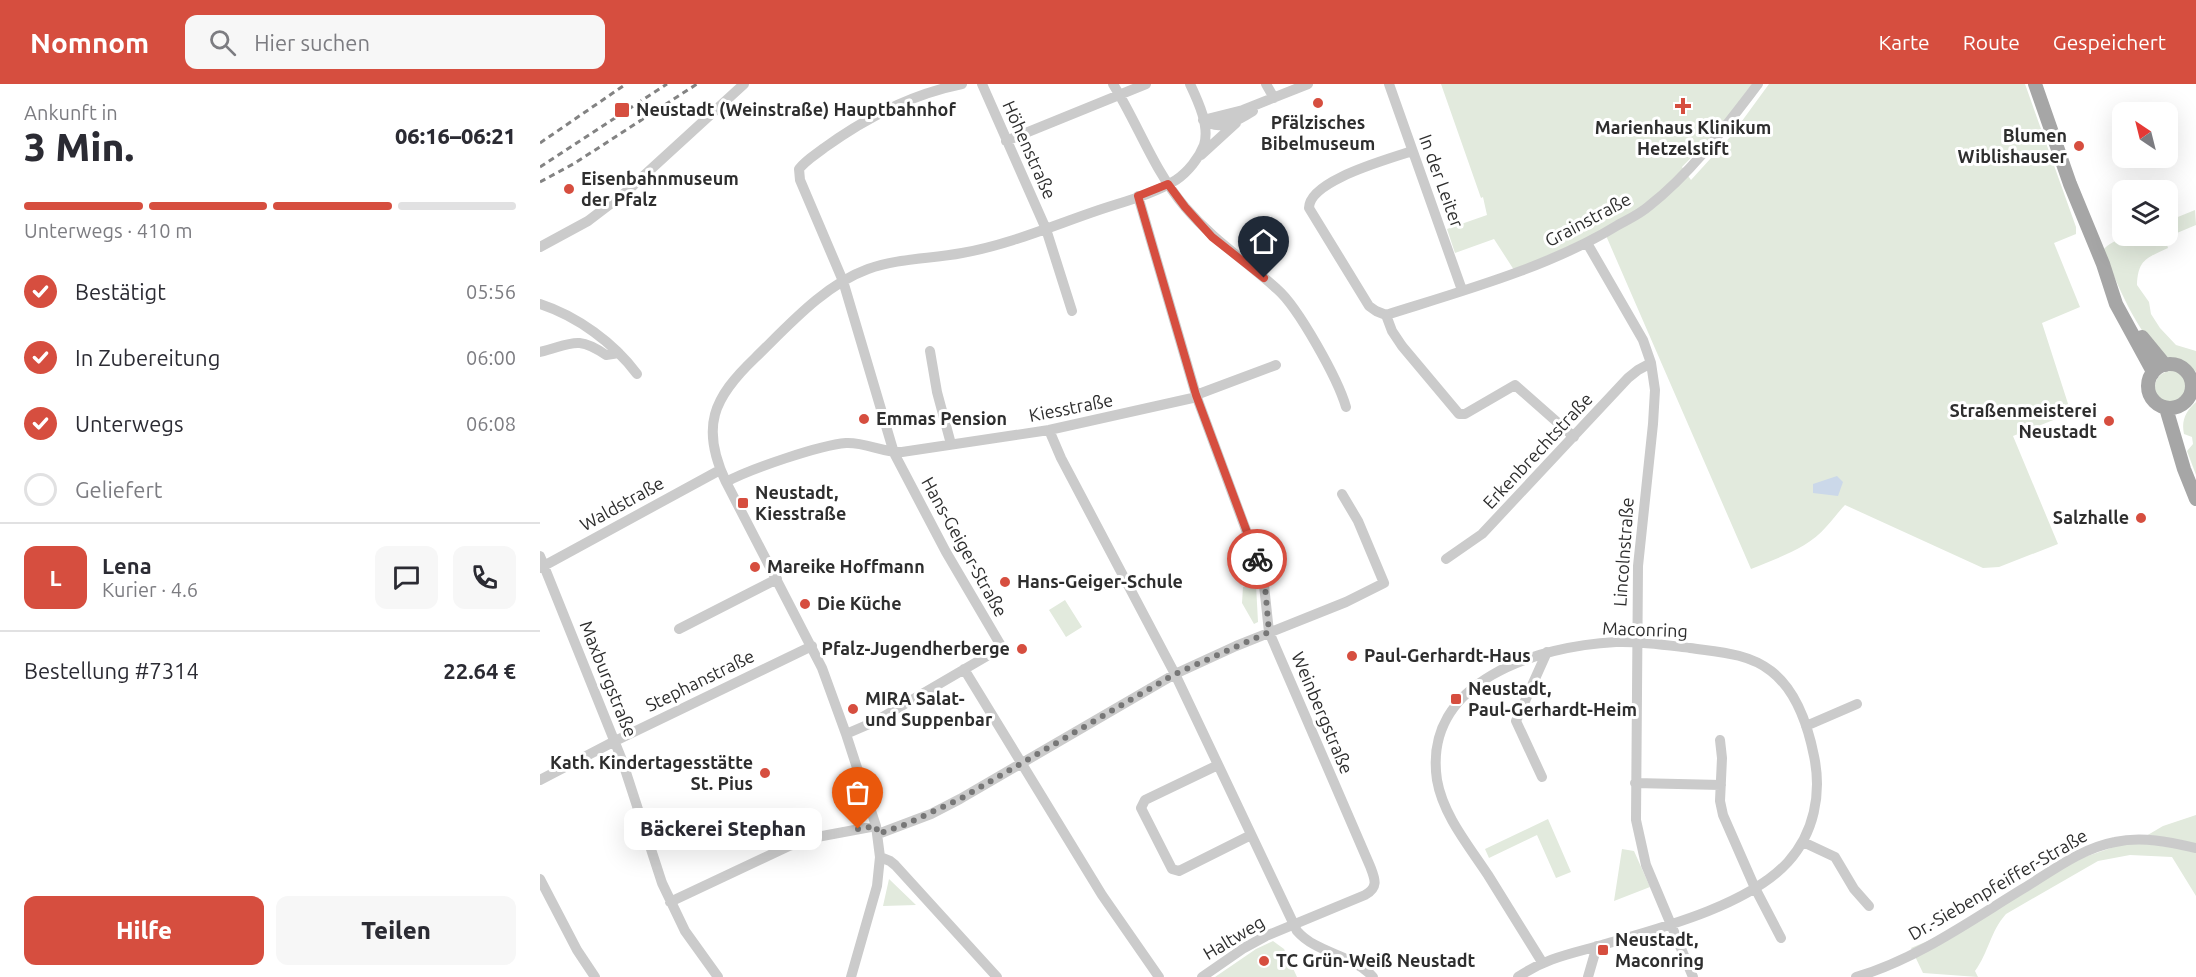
<!DOCTYPE html>
<html lang="de">
<meta charset="utf-8">
<style>
:root{--surface:#fff;--page:#f7f7f7;--text:#2b2b33;--muted:#7c7c81;--line:#e1e1e2;--accent:#d64e3f}
body{margin:0;font-family:Ubuntu,sans-serif;background:var(--page);color:var(--text);height:100vh;display:flex;flex-direction:column;font-size:22px;white-space:nowrap}
*{box-sizing:border-box;margin:0}
p{font-size:20px;color:var(--muted)}
.icon{flex:none;width:33px;height:33px;fill:none;stroke:currentColor;stroke-width:2;stroke-linecap:round;stroke-linejoin:round}
.map{position:relative;flex:1;overflow:hidden}
.side{display:flex;flex-direction:column;background:var(--surface);width:540px}
.side>*{flex:none}
.needle{width:39px;rotate:325deg}
.tools{position:absolute;left:1572px;top:18px;display:grid;gap:12px}
.tools a{display:grid;place-items:center;width:66px;height:66px;border-radius:12px;background:var(--surface);box-shadow:0 6px 24px #0002;font-size:30px}
.pin{position:absolute;display:grid;place-items:center;width:51px;height:51px;color:#fff;margin:-62px -26px;border-radius:50% 50% 50% 0;rotate:-45deg;box-shadow:0 0 6px #0007}
.pin .icon{rotate:45deg}
.courier{position:absolute;display:grid;place-items:center;width:60px;height:60px;margin:-30px;border:4px solid #d64e3f;border-radius:50%;background:#fff;color:#222;box-shadow:0 2px 8px #0007}
.bubble{position:absolute;height:42px;border-radius:12px;background:var(--surface);box-shadow:0 6px 24px #0002;font-size:20px;font-weight:800;line-height:42px;text-align:center}
.head em{font-style:normal;font-weight:800}
.head div{display:flex;flex-direction:column-reverse}
.head{display:flex;align-items:center;justify-content:space-between;height:102px;padding:0 24px}
h1{font-size:39px;font-weight:800;line-height:45px}
.bar{display:grid;grid-template-columns:repeat(4,1fr);gap:9px 6px;align-content:center;height:72px;padding:0 24px}
.bar i{height:8px;border-radius:4px;background:var(--line)}
.bar .active{background:var(--accent)}
.bar p{grid-column:span 4}
.line{display:flex;align-items:center;gap:15px;padding:0 24px;border-top:2px solid var(--line)}
.line div{flex:1}
.round{display:grid;place-items:center;flex:none;width:63px;height:63px;border-radius:12px;background:var(--page)}
ol{padding:0 24px;list-style:none}
li{display:flex;align-items:center;gap:18px;height:66px}
li p{margin-inline-start:auto}
li .icon{padding:6px;border-radius:50%;background:var(--accent);color:#fff;stroke-width:4}
li:last-child{color:var(--muted)}
li i{width:33px;height:33px;border:3px solid var(--line);border-radius:50%}
.button{display:flex;gap:12px;margin-top:auto;padding:12px 24px}
.button a{flex:1;height:69px;border-radius:12px;background:var(--accent);color:#fff;font-size:24px;font-weight:800;line-height:69px;text-align:center}
.button a+a{background:var(--page);color:var(--text)}
header{display:flex;align-items:center;gap:36px;box-sizing:border-box;height:84px;padding:0 30px;background:var(--accent);color:#fff}
header strong{font-size:28px}
nav{display:flex;gap:33px;margin-inline-start:auto;font-size:21px}
.search{width:420px;height:54px;background:var(--page);display:flex;align-items:center;gap:15px;box-sizing:border-box;padding:0 21px;border-radius:12px;color:var(--muted);font-size:22px}
main{display:flex;flex:1;min-height:0}
.map>svg:first-child{display:block}
.green{fill:#e2eadd}
.water{fill:#cbd8e9}
.lines{fill:none;stroke-linecap:round;stroke-linejoin:round}
.minor{stroke:#cbcbcb;stroke-width:10}
.major{stroke:#a6a6a6;stroke-width:14}
.rail{stroke:#838383;stroke-width:3;stroke-dasharray:6 4.5;stroke-linecap:butt}
.done{stroke:#777;stroke-width:6;stroke-dasharray:0 10.8}
.route{stroke:#d64e3f;stroke-width:8}
.poi-dot{fill:#d64e3f;stroke:#fff;stroke-width:2}
.labels{text-anchor:middle;stroke-width:6;stroke-linejoin:round;paint-order:stroke}
.poi-label{font-size:18px;font-weight:bold;fill:#2e2e2e;stroke:#fff;text-anchor:start}
.street-label{font-size:18px;fill:#2e2e2e;stroke:#fff}
</style>
<header>
<strong>Nomnom</strong>
<div class="search"><svg class="icon" aria-label="search" viewBox="0 0 24 24"><circle cx="10" cy="10" r="6"/><path d="M15 15l6 6"/></svg>Hier suchen</div>
<nav><a>Karte</a><a>Route</a><a>Gespeichert</a></nav>
</header>
<main>
<section class="side">
<div class="head"><div><h1>3 Min.</h1><p>Ankunft in</p></div><em>06:16–06:21</em></div>
<div class="bar"><i class="active"></i><i class="active"></i><i class="active"></i><i></i><p>Unterwegs · 410 m</p></div>
<ol>
<li><svg class="icon" aria-label="check" viewBox="0 0 24 24"><path d="M5 12l5 5 9-10"/></svg>Bestätigt<p>05:56</p></li>
<li><svg class="icon" aria-label="check" viewBox="0 0 24 24"><path d="M5 12l5 5 9-10"/></svg>In Zubereitung<p>06:00</p></li>
<li><svg class="icon" aria-label="check" viewBox="0 0 24 24"><path d="M5 12l5 5 9-10"/></svg>Unterwegs<p>06:08</p></li>
<li><i></i>Geliefert</li>
</ol>
<div class="line" style="height:108px"><b class="round" style="background:var(--accent);color:#fff">L</b><div><b>Lena</b><p>Kurier · 4.6</p></div><a class="round"><svg class="icon" aria-label="chat" viewBox="0 0 24 24"><path d="M4 5h16v11H9l-5 4z"/></svg></a><a class="round"><svg class="icon" aria-label="phone" viewBox="0 0 24 24"><path d="M5 4h4l2 5-3 2q2 4 5 5l2-3 5 2v4C11 20 4 13 5 4z"/></svg></a></div>
<div class="line" style="height:78px"><div>Bestellung #7314</div><b>22.64 €</b></div>
<div class="button"><a>Hilfe</a><a>Teilen</a></div>
</section>
<div class="map">
<svg width="1656" height="893" viewBox="0 0 1656 893">
<rect width="100%" height="100%" fill="#fff"/>
<path class="green" d="M901 0H1212L1181 43 1142 83 1151 96 1191 52 1229 0H1485L1536 143V150L1514 159 1540 223 1502 239 1531 329 1473 352 1518 460 1459 483 1443 484 1305 421C1298 428 1293 436 1286 443 1267 465 1237 474 1211 485L1064 147 974 186 954 155 915 169 907 145 947 131 943 113 941 114Z
M1655 126 1656 141 1625 154 1628 164C1607 174 1598 175 1597 201L1609 218 1611 230 1620 244 1636 261 1656 267V288C1642 273 1631 278 1620 268 1594 243 1577 199 1563 166 1578 149 1607 152 1628 152V137Z
M1615 303a16 16 0 1 1 32 0a16 16 0 1 1-32 0Z
M1656 318V391L1647 367 1653 360 1652 353 1644 350C1641 336 1646 327 1656 318Z
M716 501 718 538 714 540 702 519 703 503Z
M525 516 542 543 526 553 509 526Z
M1656 731V812L1632 773 1590 771 1558 777 1466 830C1450 848 1449 868 1435 887L1438 893 1383 889 1371 864 1440 835 1530 778 1606 752 1623 742Z
M1008 735 1031 788 1016 794 997 751 949 774 945 765Z
M1082 765 1094 767 1110 803 1074 817Z
M349 795 376 821 343 822Z
M733 857 744 865 757 893H675L716 865Z"/>
<path class="water" d="M1297 392 1303 398 1298 412 1273 409V400Z"/>
<g class="lines">
<path class="minor" d="M442 0 506 145 532 227
M573 0C598 40 614 87 645 123 674 157 705 176 737 205 758 223 798 295 806 323
M726 0 734 14
M849 0 922 206
M663 36 703 26 768 0
M663 36C680 48 697 37 713 27
M466 57 606 0
M661 71 696 39
M598 112 656 311 723 492 729 548 830 782C835 795 839 803 825 811L726 852 704 864 662 893
M1047 159 1103 256 1111 279 1115 306 1113 340 1098 482 1096 736 1106 781 1153 893
M0 163 48 137 86 108 204 0
M0 220C37 232 74 259 97 290
M846 231C922 207 1010 183 1078 141 1089 135 1100 130 1109 122 1152 88 1185 43 1218 0
M846 231 852 247 862 262 919 330H925L975 301 1034 353
M846 231 836 227 829 222 769 124C769 96 850 75 872 67
M390 267 397 308 411 360
M0 268C32 260 37 251 66 271L79 269
M1651 296 1656 298
M656 311 736 281
M1650 311 1656 309
M509 346 521 374 635 590 757 847C777 870 812 870 833 893
M186 398C210 385 280 361 306 359 326 358 343 369 362 368L509 346 657 313
M0 472 82 676 122 799 145 847 178 893
M906 475 942 450 1088 294 1098 286 1111 279
M0 484 180 386
M139 545 237 495
M424 585 562 811 619 893
M1266 642 1317 620
M306 650 334 638 459 565 460 560 406 468 354 369 303 197 260 96 259 85C266 76 275 71 284 64 324 35 372 10 422 0
M1180 656 1182 674 1180 717 1183 731 1215 804 1241 854
M678 681 605 716 601 724 632 785 639 787 711 751
M1002 693 976 637 1007 568
M0 696 75 657 272 562
M1095 699 1181 701
M338 750 391 730 420 715 635 590 696 562 806 518 844 499 818 437 802 410
M1263 758 1295 773 1314 805 1329 822
M340 773 350 777 355 781 457 893
M0 795 37 866 55 893
M130 818 249 762 277 753 336 742
M311 893 337 802 340 773 336 742 306 650 282 584 186 398C160 343 173 314 215 274 248 242 284 201 328 185 358 174 391 175 422 169 468 161 512 142 556 127 582 118 612 111 636 96 648 88 659 74 664 61 670 42 658 17 650 0
M978 893C1006 874 1030 870 1062 861 1118 845 1208 822 1248 778 1274 749 1282 710 1274 672 1268 642 1257 607 1231 587 1208 569 1178 568 1150 564 1126 561 1101 557 1076 558 999 562 882 596 897 696 903 731 929 762 948 791 966 820 984 849 1002 878
M1048 893 1057 862
M1316 893C1378 875 1434 834 1489 801 1516 784 1543 764 1575 758 1602 752 1629 758 1656 764"/>
<path class="major" d="M1495 0 1530 100 1563 180 1576 220 1612 286V290
M1602 253 1625 281
M1608 302a22 22 0 1 1 44 0a22 22 0 1 1-44 0Z
M1626 324 1644 385 1656 415"/>
<path class="rail" d="M0 59 86 0
M0 83 127 0
M0 98 35 79 157 0"/>
</g>
<g class="lines">
<path class="done" d="M318 745 336 742 338 750 364 741 420 715 635 590 729 548 725 502 717 475"/>
<path class="route" d="M717 475 656 311 598 112 628 100 645 123 672 153 724 194"/>
</g>
<g class="poi-dot">
<circle cx="778" cy="19" r="6"/>
<path d="M1140 13h6v6h6v6h-6v6h-6v-6h-6v-6h6z"/>
<rect x="74" y="18" width="16" height="16" rx="3"/>
<circle cx="1539" cy="62" r="6"/>
<circle cx="29" cy="105" r="6"/>
<circle cx="324" cy="335" r="6"/>
<circle cx="1569" cy="337" r="6"/>
<rect x="197" y="413" width="12" height="12" rx="3"/>
<circle cx="1601" cy="434" r="6"/>
<circle cx="215" cy="483" r="6"/>
<circle cx="465" cy="498" r="6"/>
<circle cx="265" cy="520" r="6"/>
<circle cx="482" cy="565" r="6"/>
<circle cx="812" cy="572" r="6"/>
<rect x="910" y="609" width="12" height="12" rx="3"/>
<circle cx="313" cy="625" r="6"/>
<circle cx="225" cy="689" r="6"/>
<rect x="1057" y="860" width="12" height="12" rx="3"/>
<circle cx="724" cy="877" r="6"/>
</g>
<g class="labels">
<g class="poi-label">
<text x="96" y="32">Neustadt (Weinstraße) Hauptbahnhof</text>
<text x="778" y="45" text-anchor="middle">Pfälzisches<tspan x="778" dy="21">Bibelmuseum</tspan></text>
<text x="1143" y="50" text-anchor="middle">Marienhaus Klinikum<tspan x="1143" dy="21">Hetzelstift</tspan></text>
<text x="1527" y="58" text-anchor="end">Blumen<tspan x="1527" dy="21">Wiblishauser</tspan></text>
<text x="41" y="101">Eisenbahnmuseum<tspan x="41" dy="21">der Pfalz</tspan></text>
<text x="1557" y="333" text-anchor="end">Straßenmeisterei<tspan x="1557" dy="21">Neustadt</tspan></text>
<text x="336" y="341">Emmas Pension</text>
<text x="215" y="415">Neustadt,<tspan x="215" dy="21">Kiesstraße</tspan></text>
<text x="1589" y="440" text-anchor="end">Salzhalle</text>
<text x="227" y="489">Mareike Hoffmann</text>
<text x="477" y="504">Hans-Geiger-Schule</text>
<text x="277" y="526">Die Küche</text>
<text x="470" y="571" text-anchor="end">Pfalz-Jugendherberge</text>
<text x="824" y="578">Paul-Gerhardt-Haus</text>
<text x="928" y="611">Neustadt,<tspan x="928" dy="21">Paul-Gerhardt-Heim</tspan></text>
<text x="325" y="621">MIRA Salat-<tspan x="325" dy="21">und Suppenbar</tspan></text>
<text x="213" y="685" text-anchor="end">Kath. Kindertagesstätte<tspan x="213" dy="21">St. Pius</tspan></text>
<text x="1075" y="862">Neustadt,<tspan x="1075" dy="21">Maconring</tspan></text>
<text x="736" y="883">TC Grün-Weiß Neustadt</text>
</g>
<g class="street-label">
<text transform="translate(489 66) rotate(66)" y="6">Höhenstraße</text>
<text transform="translate(901 97) rotate(70)" y="6">In der Leiter</text>
<text transform="translate(1048 136) rotate(-28)" y="6">Grainstraße</text>
<text transform="translate(531 324) rotate(-11)" y="6">Kiesstraße</text>
<text transform="translate(998 367) rotate(-47)" y="6">Erkenbrechtstraße</text>
<text transform="translate(82 420) rotate(-29)" y="6">Waldstraße</text>
<text transform="translate(424 463) rotate(61)" y="6">Hans-Geiger-Straße</text>
<text transform="translate(1084 468) rotate(-86)" y="6">Lincolnstraße</text>
<text transform="translate(1105 546) rotate(2)" y="6">Maconring</text>
<text transform="translate(68 595) rotate(68)" y="6">Maxburgstraße</text>
<text transform="translate(160 597) rotate(-26)" y="6">Stephanstraße</text>
<text transform="translate(782 629) rotate(67)" y="6">Weinbergstraße</text>
<text transform="translate(1458 801) rotate(-30)" y="6">Dr.-Siebenpfeiffer-Straße</text>
<text transform="translate(694 854) rotate(-31)" y="6">Haltweg</text>
</g>
</g>
</svg>
<div class="tools">
<a><svg class="needle" viewBox="-14 -14 28 28"><path d="M0-13l5 13h-10z" fill="#e53935"/><path d="M0 13l5-13h-10z" fill="#7c7c81"/></svg></a>
<a><svg class="icon" aria-label="layers" viewBox="0 0 24 24"><path d="M12 4l9 5-9 5-9-5zM3 14l9 5 9-5"/></svg></a>
</div>
<div class="pin" style="left:318px;top:745px;background:#ea580c"><svg class="icon" aria-label="bag" viewBox="0 0 24 24"><path d="M5 8h14l-1 12H6zM9 8a3 3 0 0 1 6 0"/></svg></div>
<div class="pin" style="left:724px;top:194px;background:#1f2937"><svg class="icon" aria-label="home" viewBox="0 0 24 24"><path d="M3 11l9-7 9 7M6 9v11h12V9"/></svg></div>
<div class="courier" style="left:717px;top:475px"><svg class="icon" aria-label="bike" viewBox="0 0 24 24"><circle cx="6" cy="16" r="4"/><circle cx="18" cy="16" r="4"/><path d="M6 16l4-8h5l3 8M10 8l3 8H6M13 5h3"/></svg></div>
<div class="bubble" style="left:84px;top:724px;width:198px">Bäckerei Stephan</div>
</div>
</main>
